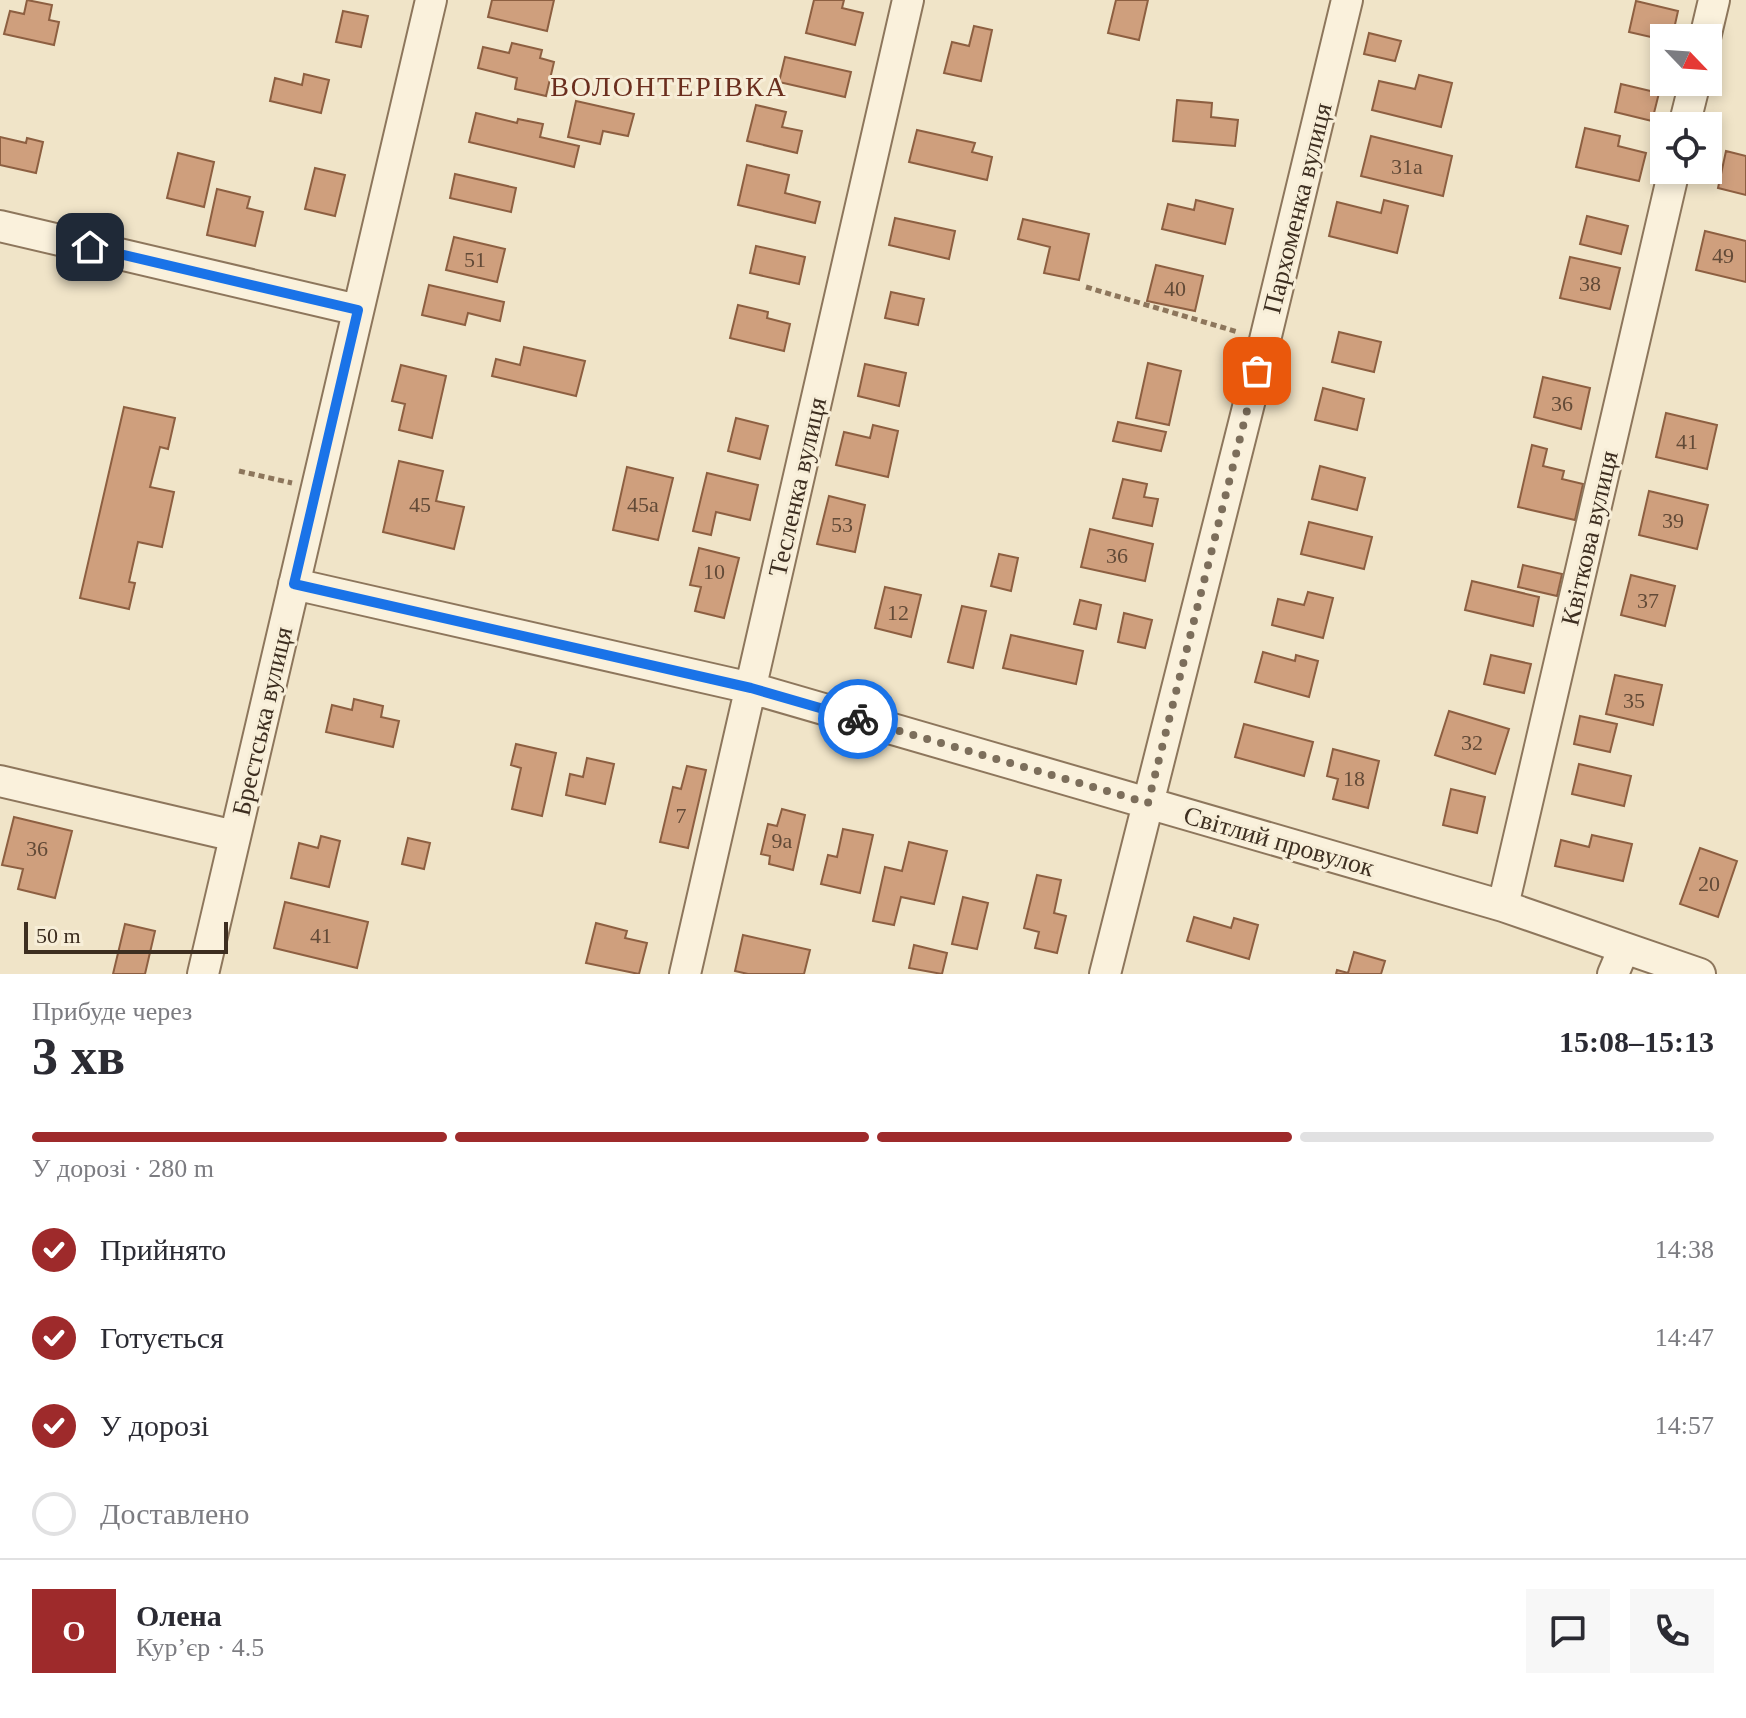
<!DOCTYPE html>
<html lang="uk">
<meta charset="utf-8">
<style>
:root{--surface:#fff;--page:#f7f7f7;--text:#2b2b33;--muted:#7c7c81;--line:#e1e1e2;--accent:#9e2a2b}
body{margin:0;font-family:Georgia,serif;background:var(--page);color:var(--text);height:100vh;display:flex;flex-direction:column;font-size:30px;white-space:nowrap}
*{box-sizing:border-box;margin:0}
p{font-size:26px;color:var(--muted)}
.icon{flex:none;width:44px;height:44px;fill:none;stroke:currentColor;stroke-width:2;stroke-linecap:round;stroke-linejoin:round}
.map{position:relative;height:974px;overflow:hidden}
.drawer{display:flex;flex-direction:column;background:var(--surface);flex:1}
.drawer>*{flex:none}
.needle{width:52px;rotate:115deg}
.controls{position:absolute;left:1650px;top:24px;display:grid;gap:16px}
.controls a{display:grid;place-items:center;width:72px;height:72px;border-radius:0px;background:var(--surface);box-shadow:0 4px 12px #0003;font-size:40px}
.scale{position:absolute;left:24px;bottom:20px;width:204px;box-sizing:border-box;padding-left:8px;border:4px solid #3d2e20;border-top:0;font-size:22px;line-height:28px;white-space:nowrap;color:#3d2e20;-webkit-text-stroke:6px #f7eed8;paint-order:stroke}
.pin{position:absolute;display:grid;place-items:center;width:68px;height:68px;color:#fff;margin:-34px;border-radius:16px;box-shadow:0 4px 12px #0006}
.courier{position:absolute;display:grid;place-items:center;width:80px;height:80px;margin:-40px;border:6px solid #1a73e8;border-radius:50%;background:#fff;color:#222;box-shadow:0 2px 10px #0007}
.overview em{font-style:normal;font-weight:700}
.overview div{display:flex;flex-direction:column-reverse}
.overview{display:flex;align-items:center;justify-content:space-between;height:136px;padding:0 32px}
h1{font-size:52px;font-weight:700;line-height:60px}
.bar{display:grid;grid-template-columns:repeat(4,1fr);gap:12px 8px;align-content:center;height:96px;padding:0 32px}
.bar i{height:10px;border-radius:6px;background:var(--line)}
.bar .selected{background:var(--accent)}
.bar p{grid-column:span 4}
.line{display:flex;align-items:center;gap:20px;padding:0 32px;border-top:2px solid var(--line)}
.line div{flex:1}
.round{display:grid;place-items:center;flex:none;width:84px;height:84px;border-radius:0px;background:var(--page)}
ol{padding:0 32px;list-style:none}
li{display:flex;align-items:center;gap:24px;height:88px}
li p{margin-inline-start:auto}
li .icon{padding:8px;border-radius:50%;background:var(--accent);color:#fff;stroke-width:4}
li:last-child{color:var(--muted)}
li i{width:44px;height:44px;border:4px solid var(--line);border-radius:50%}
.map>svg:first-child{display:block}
.building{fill:#cf9f7d;stroke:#8d5f41;stroke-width:2}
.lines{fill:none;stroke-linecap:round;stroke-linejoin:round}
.minor-casing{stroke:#8d765c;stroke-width:34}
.path{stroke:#8d765c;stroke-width:5;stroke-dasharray:6 4;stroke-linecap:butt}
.minor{stroke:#faf1dc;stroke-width:30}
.done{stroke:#7c6e5b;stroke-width:8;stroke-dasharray:0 14.4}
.route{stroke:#1a73e8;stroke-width:10}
.labels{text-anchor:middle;stroke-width:6;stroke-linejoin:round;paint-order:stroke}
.number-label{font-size:22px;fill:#624a37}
.street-label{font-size:26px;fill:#3d2e20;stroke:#f7eed8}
.neighbourhood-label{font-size:28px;letter-spacing:2px;fill:#6b2e1e;stroke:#f7eed8}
</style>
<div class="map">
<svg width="1746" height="974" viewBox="0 0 1746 974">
<rect width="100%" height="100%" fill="#f0e4c8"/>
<path class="building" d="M27 0 52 5 49 20 59 22 54 45 4 34 10 11 24 14Z
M492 0H554L547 31 488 17Z
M814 0H844L842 8 863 13 855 45 806 33Z
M1116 0H1148L1139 40 1108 33Z
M1636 1 1678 11 1672 38H1664V40L1629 32Z
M343 11 368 16 361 47 336 42Z
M974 26 992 30 981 81 944 73 952 42 969 46Z
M1369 33 1401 41 1395 61 1364 54Z
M512 43 542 50 540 58 554 62 546 96 515 89 517 78 478 68 483 47 509 53Z
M785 57 851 72 845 97 779 82Z
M304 74 329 80 321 113 270 101 275 78 302 85Z
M1419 75 1452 83 1441 127 1372 110 1379 81 1415 89Z
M1621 84 1659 93 1652 121 1615 112Z
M1177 100 1212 103 1211 117 1238 120 1235 146 1173 141Z
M576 101 634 114 628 136 603 131 600 144 568 137Z
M756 105 786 112 782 127 802 131 797 153 747 141Z
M476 113 517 123 518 119 543 124 540 137 579 146 574 167 469 142Z
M1585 128 1620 136 1618 146 1646 153 1639 181 1576 167Z
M917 130 975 143 972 152 992 157 987 180 909 162Z
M1371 136 1452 156 1443 196 1361 176Z
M0 137 26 143 27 138 43 142 36 173 0 165Z
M1726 151 1746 156V195L1718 188Z
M178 153 214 162 204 207 167 198Z
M747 165 789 175 785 193 820 202 815 223 738 205Z
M315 168 345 175 335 216 305 209Z
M455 174 516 188 511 212 450 198Z
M217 189 250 197 247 208 263 212 255 246 207 235Z
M1196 200 1233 209 1225 244 1162 229 1168 204 1194 210Z
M1384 200 1408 206 1397 253 1329 236 1337 202 1381 213Z
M1587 216 1628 226 1621 254 1580 244Z
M895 218 955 231 949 259 889 245Z
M1023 219 1089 234 1079 280 1044 273 1050 247 1018 239Z
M1705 231 1746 241V282L1696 270Z
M454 237 505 249 497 282 446 270Z
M756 246 805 257 799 284 750 273Z
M1570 257 1620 268 1610 309 1560 298Z
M1156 265 1203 276 1195 311 1147 301Z
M429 285 504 302 500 321 468 313 465 325 422 315Z
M891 292 924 299 918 325 885 318Z
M738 305 768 312 767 318 790 324 784 351 730 338Z
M1339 332 1381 342 1374 372 1332 362Z
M524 347 585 361 576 396 492 376 496 359 520 365Z
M1148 363 1181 371 1169 425 1136 418Z
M865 364 906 373 899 406 858 396Z
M401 365 446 376 432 438 399 430 405 404 392 401Z
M1543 377 1590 388 1581 429 1534 417Z
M1323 388 1364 399 1357 430 1315 420Z
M124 407 175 418 168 449 160 447 150 487 174 492 162 547 138 542 129 582 135 583 129 609 80 598Z
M1666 413 1717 425 1707 469 1656 457Z
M736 418 768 426 760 459 728 451Z
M1118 422 1166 432 1161 451 1113 441Z
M873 425 898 431 888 477 836 465 844 432 870 438Z
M1532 445 1547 449 1543 466 1564 471 1562 479 1583 484 1575 520 1518 507Z
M399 461 443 471 436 501 464 507 454 549 383 532Z
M1320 466 1365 478 1357 510 1312 499Z
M627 467 673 478 658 540 613 530Z
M707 473 758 485 750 520 716 512 711 535 693 531Z
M1123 479 1147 484 1144 497 1158 499 1152 526 1113 518Z
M1649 491 1708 505 1697 549 1639 535Z
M829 496 865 505 855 552 817 544Z
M1309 522 1372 537 1364 569 1301 554Z
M1090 529 1153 544 1145 581 1081 567Z
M699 548 739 558 724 618 695 611 701 587 690 585Z
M999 554 1018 558 1011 591 991 586Z
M1523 565 1562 574 1557 596 1518 587Z
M1631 575 1675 586 1665 626 1621 615Z
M1472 581 1539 597 1533 626 1465 610Z
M885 587 921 595 911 637 875 628Z
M1308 592 1333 598 1323 638 1272 625 1278 599 1304 605Z
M1080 600 1101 605 1096 629 1074 624Z
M962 606 986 611 973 668 948 662Z
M1124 613 1152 620 1145 648 1118 642Z
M1011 635 1083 651 1076 684 1003 668Z
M1263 652 1295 661 1296 655 1318 661 1309 697 1255 682Z
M1491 655 1531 664 1524 693 1484 684Z
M1615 675 1662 685 1653 725 1606 714Z
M354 699 383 706 381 717 399 721 393 747 326 732 332 705 352 710Z
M1449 711 1509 729 1495 774 1435 755Z
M1580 716 1617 724 1610 752 1574 744Z
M1244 724 1313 742 1304 776 1235 757Z
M516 744 556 753 542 816 512 809 521 768 511 765Z
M1333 749 1379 761 1368 808 1333 799 1338 779 1327 776Z
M587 758 614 764 605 804 566 795 570 774 583 777Z
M1579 764 1631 776 1624 806 1572 794Z
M687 766 706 770 688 848 660 842 673 787 681 789Z
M1451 789 1485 797 1477 833 1443 825Z
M782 809 805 815 793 870 769 864 770 856 761 854 768 824 777 826Z
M14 817 72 831 55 898 18 889 23 869 2 865Z
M843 829 873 835 860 893 821 884 828 855 837 857Z
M1592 835 1632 844 1623 881 1555 866 1561 840 1589 847Z
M321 836 340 841 329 887 291 878 299 843 318 848Z
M408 838 430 843 424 869 402 864Z
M909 842 947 851 934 904 901 897 894 925 873 921 885 867 902 871Z
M1700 848 1737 861 1718 917 1680 904Z
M1037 875 1061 880 1054 913 1066 916 1057 953 1035 948 1039 932 1024 928Z
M963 897 988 903 977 949 952 944Z
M285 902 368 922 357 968 274 948Z
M1194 917 1231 928 1234 918 1258 925 1249 959 1187 941Z
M596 923 627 931 625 938 647 943 639 974 586 963Z
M125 924 155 931 145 974H113Z
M743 935 810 950 804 974H748L735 971Z
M914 945 947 953 942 974 909 968Z
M1354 952 1385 961 1381 974H1336L1337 970 1348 973Z"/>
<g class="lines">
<defs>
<path id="minor" d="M1705 38 1714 0
M1684 126 1695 82
M0 226 358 310
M294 584 751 688 1503 906 1700 974
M0 781 235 836
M1503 906 1674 170
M203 974 431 0
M685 974 908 0
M1105 974 1265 340 1347 0
M1613 974 1624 948"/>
</defs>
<use href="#minor" class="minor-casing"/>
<path class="path" d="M1086 287 1238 332
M239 471 292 483"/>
<use href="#minor" class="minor"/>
</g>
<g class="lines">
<path class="done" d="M858 719 1148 803 1257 371"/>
<path class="route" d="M90 247 358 310 294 584 751 688 858 719"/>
</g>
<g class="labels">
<g class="number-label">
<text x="1407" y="174">31а</text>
<text x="1723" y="263">49</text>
<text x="475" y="267">51</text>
<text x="1590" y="291">38</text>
<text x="1175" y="296">40</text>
<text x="1562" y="411">36</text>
<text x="1687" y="449">41</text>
<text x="420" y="512">45</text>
<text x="643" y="512">45а</text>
<text x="1673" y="528">39</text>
<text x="842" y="532">53</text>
<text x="1117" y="563">36</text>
<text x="714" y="579">10</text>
<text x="1648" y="608">37</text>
<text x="898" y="620">12</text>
<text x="1634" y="708">35</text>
<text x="1472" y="750">32</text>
<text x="1354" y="786">18</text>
<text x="681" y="823">7</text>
<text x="782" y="848">9а</text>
<text x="37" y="856">36</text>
<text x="1709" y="891">20</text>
<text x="321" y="943">41</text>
</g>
<g class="street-label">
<text transform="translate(1297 208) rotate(-76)" y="9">Пархоменка вулиця</text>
<text transform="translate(797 487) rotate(-77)" y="9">Тесленка вулиця</text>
<text transform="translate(1589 538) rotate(-77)" y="9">Квіткова вулиця</text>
<text transform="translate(262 721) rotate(-77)" y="9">Брестська вулиця</text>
<text transform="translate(1279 841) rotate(16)" y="9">Світлий провулок</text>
</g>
<g class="neighbourhood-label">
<text x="669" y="96">ВОЛОНТЕРІВКА</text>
</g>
</g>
</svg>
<div class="controls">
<a><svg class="needle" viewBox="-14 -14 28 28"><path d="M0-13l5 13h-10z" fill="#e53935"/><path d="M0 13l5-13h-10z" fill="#7c7c81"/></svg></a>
<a><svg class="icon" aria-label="locate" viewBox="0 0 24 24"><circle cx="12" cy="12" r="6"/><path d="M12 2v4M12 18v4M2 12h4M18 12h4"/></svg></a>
</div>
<div class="scale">50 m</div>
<div class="pin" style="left:1257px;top:371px;background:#ea580c"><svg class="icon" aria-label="bag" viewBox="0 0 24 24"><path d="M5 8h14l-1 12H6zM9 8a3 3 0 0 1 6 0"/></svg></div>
<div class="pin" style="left:90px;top:247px;background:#1f2937"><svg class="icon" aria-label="home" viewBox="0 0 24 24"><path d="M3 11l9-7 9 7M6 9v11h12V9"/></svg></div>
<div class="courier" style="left:858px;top:719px"><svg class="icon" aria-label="bike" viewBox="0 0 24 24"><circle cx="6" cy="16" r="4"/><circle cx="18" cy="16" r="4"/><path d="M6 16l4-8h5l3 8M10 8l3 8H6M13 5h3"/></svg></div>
</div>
<section class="drawer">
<div class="overview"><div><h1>3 хв</h1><p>Прибуде через</p></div><em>15:08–15:13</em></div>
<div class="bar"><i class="selected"></i><i class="selected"></i><i class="selected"></i><i></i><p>У дорозі · 280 m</p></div>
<ol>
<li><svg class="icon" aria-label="check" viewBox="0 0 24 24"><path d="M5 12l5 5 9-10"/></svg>Прийнято<p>14:38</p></li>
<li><svg class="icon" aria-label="check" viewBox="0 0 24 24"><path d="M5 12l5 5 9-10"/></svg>Готується<p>14:47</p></li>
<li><svg class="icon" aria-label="check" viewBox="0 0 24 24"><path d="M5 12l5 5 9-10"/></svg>У дорозі<p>14:57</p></li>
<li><i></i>Доставлено</li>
</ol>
<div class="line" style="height:144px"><b class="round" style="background:var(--accent);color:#fff">О</b><div><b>Олена</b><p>Кур’єр · 4.5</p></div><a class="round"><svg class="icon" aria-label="chat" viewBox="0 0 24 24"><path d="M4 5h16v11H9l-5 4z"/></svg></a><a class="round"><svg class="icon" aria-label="phone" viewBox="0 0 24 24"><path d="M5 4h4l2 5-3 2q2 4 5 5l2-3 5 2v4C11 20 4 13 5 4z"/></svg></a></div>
</section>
